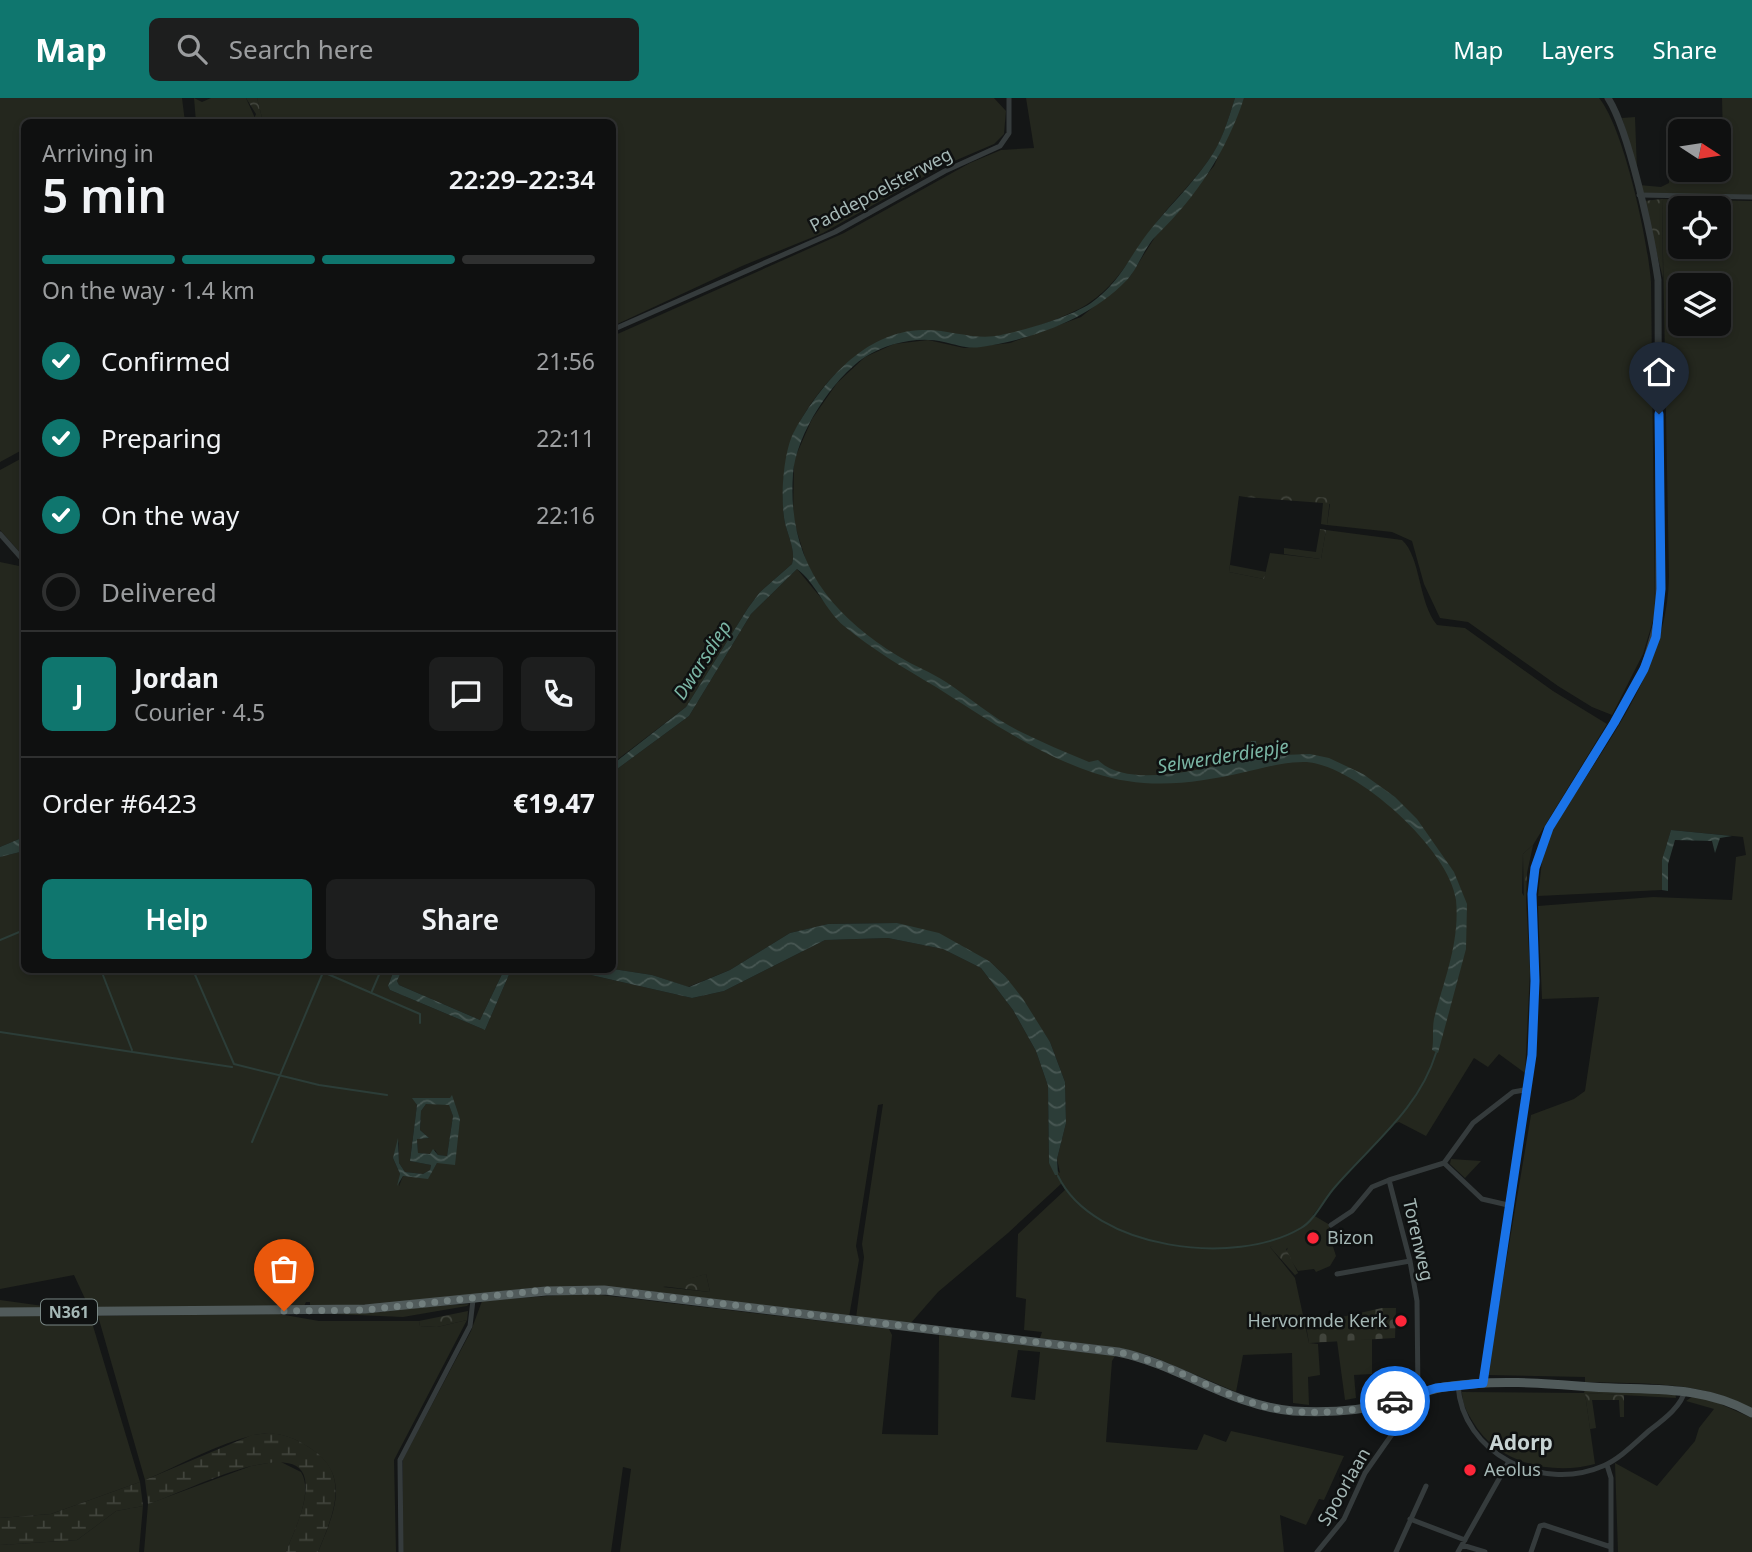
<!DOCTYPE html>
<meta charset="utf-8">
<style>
:root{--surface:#0f1010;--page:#1d1e1e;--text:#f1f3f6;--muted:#9b9d9f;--line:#2f3030;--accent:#0f766e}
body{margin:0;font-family:"Noto Sans",sans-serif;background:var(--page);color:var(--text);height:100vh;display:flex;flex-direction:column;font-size:26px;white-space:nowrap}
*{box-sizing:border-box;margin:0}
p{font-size:23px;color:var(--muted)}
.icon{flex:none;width:38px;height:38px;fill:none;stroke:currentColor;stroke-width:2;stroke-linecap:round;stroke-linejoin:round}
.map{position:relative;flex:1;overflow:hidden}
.panel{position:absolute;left:21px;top:21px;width:595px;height:854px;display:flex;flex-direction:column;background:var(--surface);border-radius:10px;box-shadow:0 4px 10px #0003,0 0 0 2px var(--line)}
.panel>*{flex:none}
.needle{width:46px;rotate:102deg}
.buttons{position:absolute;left:1668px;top:21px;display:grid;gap:14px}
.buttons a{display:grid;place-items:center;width:63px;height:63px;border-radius:10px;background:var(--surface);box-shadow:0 4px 10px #0003,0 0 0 2px var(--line);font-size:35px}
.pin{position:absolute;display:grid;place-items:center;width:60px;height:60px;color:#fff;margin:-72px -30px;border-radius:50% 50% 50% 0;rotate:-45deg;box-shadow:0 0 7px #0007}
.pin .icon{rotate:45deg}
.courier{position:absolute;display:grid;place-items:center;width:70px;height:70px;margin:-35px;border:5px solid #1a73e8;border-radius:50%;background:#fff;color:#222;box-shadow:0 2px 9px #0007}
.summary em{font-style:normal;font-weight:600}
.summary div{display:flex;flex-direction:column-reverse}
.summary{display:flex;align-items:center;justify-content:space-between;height:119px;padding:0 21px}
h1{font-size:46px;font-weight:600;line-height:52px}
.bar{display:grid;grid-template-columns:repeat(4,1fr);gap:10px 7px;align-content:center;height:84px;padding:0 21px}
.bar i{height:9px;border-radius:5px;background:var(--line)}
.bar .selected{background:var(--accent)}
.bar p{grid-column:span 4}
.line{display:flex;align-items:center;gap:18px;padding:0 21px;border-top:2px solid var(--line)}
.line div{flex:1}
.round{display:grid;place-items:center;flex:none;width:74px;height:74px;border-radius:10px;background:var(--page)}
ol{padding:0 21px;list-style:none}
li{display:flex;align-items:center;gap:21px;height:77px}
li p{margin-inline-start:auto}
li .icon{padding:7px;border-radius:50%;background:var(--accent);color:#fff;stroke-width:4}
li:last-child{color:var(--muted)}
li i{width:38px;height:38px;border:4px solid var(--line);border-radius:50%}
.action{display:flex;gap:14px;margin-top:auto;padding:14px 21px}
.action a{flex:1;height:80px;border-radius:10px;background:var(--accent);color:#fff;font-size:28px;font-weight:600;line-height:80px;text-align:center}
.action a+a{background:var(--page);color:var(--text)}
header{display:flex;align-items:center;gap:42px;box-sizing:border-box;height:98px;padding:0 35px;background:var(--accent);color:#fff}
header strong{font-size:33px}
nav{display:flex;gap:38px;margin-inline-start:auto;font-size:24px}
.search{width:490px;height:63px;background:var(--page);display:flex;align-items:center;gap:18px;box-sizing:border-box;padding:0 24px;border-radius:10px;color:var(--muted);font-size:26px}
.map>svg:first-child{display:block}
.green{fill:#24271e;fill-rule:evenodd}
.forest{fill:url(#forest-crowns)}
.wetland{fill:url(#wetland-marsh)}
.cemetery{fill:url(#cemetery-stones)}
.water{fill:url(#water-waves);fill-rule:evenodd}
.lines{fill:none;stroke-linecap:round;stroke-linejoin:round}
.stream{stroke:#2c3d38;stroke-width:2}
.minor{stroke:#353b3c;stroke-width:5}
.tertiary{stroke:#353b3c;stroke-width:7}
.primary{stroke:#515b5b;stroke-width:9}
.done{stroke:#727f7e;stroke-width:7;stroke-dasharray:0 12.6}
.route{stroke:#1a73e8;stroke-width:9}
.poi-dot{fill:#fd2639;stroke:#0f1111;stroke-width:2.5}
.labels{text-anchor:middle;stroke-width:5;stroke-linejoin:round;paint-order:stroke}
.shield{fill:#0f1111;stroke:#788684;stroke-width:2}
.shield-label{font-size:16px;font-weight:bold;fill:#a5b8b6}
.street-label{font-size:18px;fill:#a5b8b6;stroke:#0f1111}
.poi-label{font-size:18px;fill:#a5b8b6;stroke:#0f1111;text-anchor:start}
.water-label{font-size:19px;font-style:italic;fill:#7ab5a4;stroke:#0f1111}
.quarter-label{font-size:21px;font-weight:bold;fill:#c7d3d3;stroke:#0f1111}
</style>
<header>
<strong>Map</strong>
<div class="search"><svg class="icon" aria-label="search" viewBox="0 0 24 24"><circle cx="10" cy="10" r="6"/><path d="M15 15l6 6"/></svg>Search here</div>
<nav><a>Map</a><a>Layers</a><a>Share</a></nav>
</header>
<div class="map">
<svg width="1752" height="1454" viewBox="0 0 1752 1454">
<defs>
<pattern id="forest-crowns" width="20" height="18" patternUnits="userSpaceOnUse" patternTransform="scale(1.75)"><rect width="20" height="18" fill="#24271e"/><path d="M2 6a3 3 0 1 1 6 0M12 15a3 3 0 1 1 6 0" fill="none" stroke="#41443c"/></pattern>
<pattern id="wetland-marsh" width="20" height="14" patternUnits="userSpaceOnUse" patternTransform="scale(1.75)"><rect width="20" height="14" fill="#24271e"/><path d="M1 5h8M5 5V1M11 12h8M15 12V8" fill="none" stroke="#41443c"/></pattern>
<pattern id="cemetery-stones" width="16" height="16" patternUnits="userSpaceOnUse" patternTransform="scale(1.75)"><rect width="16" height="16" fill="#24271e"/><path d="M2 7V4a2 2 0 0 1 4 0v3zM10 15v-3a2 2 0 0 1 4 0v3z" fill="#41443c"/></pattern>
<pattern id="water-waves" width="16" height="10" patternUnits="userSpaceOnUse" patternTransform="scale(1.75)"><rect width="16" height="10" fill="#2c3d38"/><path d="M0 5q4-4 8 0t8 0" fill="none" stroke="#485753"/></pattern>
</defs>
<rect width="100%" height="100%" fill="#141616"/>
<path class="green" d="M0 0H182L185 24H24V351L0 364Z
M194 0 202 4 211 0H246L255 20 253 24H196Z
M257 0H994L1006 13 1004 36 994 46 945 67 823 135 742 168 613 228 612 24H263Z
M1026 0H1235C1228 22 1222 45 1208 63 1194 83 1175 101 1160 120 1135 150 1122 183 1089 205 1064 222 997 244 968 240 956 238 943 232 931 233 866 240 826 274 796 331 784 353 780 401 785 425 788 438 796 452 792 466L760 494 748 510 686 609 613 665V238L844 135 970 65 1001 52 1034 50Z
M1244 0H1599C1624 30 1648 143 1651 184L1655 516 1643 556 1612 617 1592 609 1558 588 1468 524 1440 520 1424 486 1412 443 1392 434 1327 427 1330 406 1245 393V399L1239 398 1229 474 1264 481 1270 455 1321 461 1326 432 1402 442C1421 459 1418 504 1437 527L1465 530 1553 593 1607 626 1533 747 1523 756 1522 795 1526 801 1530 873 1525 975 1499 956 1488 969 1474 960 1426 1038 1399 1024 1394 1026 1350 1071 1313 1117 1330 1127 1328 1133 1336 1158 1330 1168 1316 1174 1314 1171 1298 1173 1286 1155 1289 1146 1270 1149 1295 1180 1309 1245 1318 1246 1320 1277 1308 1279 1309 1307 1293 1305 1292 1255 1243 1257 1236 1294 1151 1258 1120 1250 1040 1240 1042 1234 1024 1232 1026 1201 1016 1199 1018 1136 1065 1092 1062 1085 1008 1135 938 1194 910 1226 856 1220 864 1159 862 1146 883 1006 878 1007 856 1148 859 1162 849 1219 623 1191 310 1210V1204H306L303 1210 83 1211 67 1206 87 1205 74 1177 0 1191V759L24 753V872H394L388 888 390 892 485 932 511 872H569L692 900 724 893 825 842 888 840 943 851 981 870 1013 912 1036 953 1048 988 1049 1065 1060 1075 1057 1061 1066 1025 1065 984 1050 944 1005 878 989 863 897 825 828 826 790 835 730 872 688 889 652 877 613 871V674L689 618 751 516 797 471 841 524 807 478 808 469 793 421 794 362 812 321 837 285 865 259 894 246 928 242 964 250 1010 245 1081 219 1129 180 1155 139 1214 68ZM413 1000H450L460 1021 450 1065H437L428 1080 403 1078 399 1088 400 1076 393 1060 399 1043V1065L405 1074 423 1076 430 1072 431 1067 410 1063 417 1007ZM706 1176 710 1194 663 1189Z
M1722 0H1752V97L1643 96 1639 87 1661 89 1669 85 1671 43 1680 44V72H1718L1719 47H1723V42Z
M1635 19 1637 72 1622 20Z
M1662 101 1752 103V1311C1701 1282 1642 1286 1585 1284V1279L1487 1277 1531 1017 1574 1001 1585 993 1599 899 1542 901 1538 808 1653 799 1732 802 1736 759 1746 757 1743 739 1671 732 1665 752 1662 792 1538 798 1543 754 1552 733C1600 651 1667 577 1669 479ZM1680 110H1718V149H1680ZM1680 187H1718V226H1680Z
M24 359V459L0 432V372Z
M0 464 24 469V739L0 749Z
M402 872H504L480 922 399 887 397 883Z
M426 1006H449L453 1018 447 1058 438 1057 435 1052 430 1056 418 1055 417 1041 429 1040 420 1032 421 1013Z
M1451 1061 1481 1063 1465 1080 1450 1066Z
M585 1195 889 1231 892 1237 882 1336 938 1337 939 1237 1115 1258 1112 1263 1106 1344 1197 1352 1204 1336 1226 1344 1231 1333 1344 1358 1324 1402 1319 1401 1306 1427 1280 1417 1284 1454H620L631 1371 623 1369 611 1454H403V1361L471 1233 482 1203ZM1018 1252 1040 1254 1035 1302 1011 1299Z
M0 1202 65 1211 0 1212Z
M469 1206 467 1208 403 1219 309 1215Z
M279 1216 319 1223H419L420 1228 437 1229 467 1222 394 1362 396 1454H318C335 1413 353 1375 305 1347 289 1337 273 1333 254 1337 217 1346 180 1367 145 1382L98 1218Z
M0 1218H90L140 1384 51 1416 0 1420Z
M1372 1241V1276L1354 1277 1356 1300 1345 1302 1337 1243Z
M1585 1291 1675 1294 1676 1300 1585 1295 1595 1366C1551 1378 1497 1365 1473 1324 1467 1314 1462 1306 1462 1294L1584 1295Z
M1693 1298 1709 1301 1752 1320V1454H1618L1615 1365 1657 1388 1695 1343 1699 1330 1714 1311 1686 1303Z
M279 1363 301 1374C314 1395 294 1433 286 1454H144L148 1406 251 1368Z
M143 1408 139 1454H0V1447L77 1442 116 1413Z"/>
<path class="forest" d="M246 0H257L263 24H253L256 16Z
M1662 101 1663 180 1644 103Z
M1245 392 1330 400 1327 427 1321 426 1323 405 1245 399Z
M1320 431 1326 432 1321 461 1284 456V450L1316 454Z
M1230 467 1266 474 1264 481 1229 474Z
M1533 747 1527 775 1526 801H1524L1523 756Z
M1295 1140V1145L1286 1151 1298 1175 1295 1177 1270 1149Z
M706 1176 710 1194 661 1188Z
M468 1213 467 1222 437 1229 420 1228 419 1223Z
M1585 1295 1624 1297V1319H1620L1619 1302H1592L1596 1330 1590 1331Z"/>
<path class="wetland" d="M269 1335C284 1336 297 1341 310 1350 352 1376 333 1417 318 1454H286C294 1433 309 1404 305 1381 296 1334 173 1400 148 1406L145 1382 252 1337Z
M140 1384 143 1408 116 1413 77 1442 0 1447V1420L51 1416Z"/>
<path class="cemetery" d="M1382 1210H1396L1395 1240 1309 1245 1306 1227Z"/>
<path class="water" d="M1235 0H1244C1227 52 1197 98 1157 137 1144 149 1139 169 1127 182 1089 221 1034 241 981 249 966 251 958 247 944 244 918 238 888 245 865 259 833 280 796 336 793 376 787 461 828 515 898 558 914 568 931 574 946 584 970 600 993 620 1019 633 1041 644 1065 654 1089 664L1098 662C1128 692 1204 670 1242 662L1248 659 1251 643H1256L1258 658 1310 656 1329 660 1363 676 1395 699 1417 721 1454 774 1467 806 1466 851 1438 955 1432 952C1434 942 1432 932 1434 921 1444 881 1460 845 1456 802 1450 752 1357 668 1307 664 1287 663 1264 670 1245 674 1193 686 1145 692 1094 675 1035 655 988 622 936 589 904 570 873 552 844 528 825 512 816 485 797 471L751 516 689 618 613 674V666L686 609 748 510 760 494 792 466C796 453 788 438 785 425 780 402 783 352 795 332 822 285 864 233 923 232 950 231 974 243 1001 237 1026 232 1070 219 1091 205 1121 183 1126 164 1147 136 1166 111 1190 89 1208 63 1222 44 1228 22 1235 0Z
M1671 732 1732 738 1720 740 1715 755 1712 743 1675 742 1668 766V793L1662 792V762Z
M24 739V753L0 759V749Z
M897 825 939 835 989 863 1005 878 1023 901 1050 944 1065 984 1066 1025 1057 1061 1058 1077H1055L1049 1065 1048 988 1036 953 1013 912 981 870 943 851 888 840 825 842 724 893 692 900 569 872 613 871 652 877 689 889 730 872 790 835 828 826Z
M394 872H402L397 883 399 887 480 922 504 872H511L485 932 390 892 388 888Z
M452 997 460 1021 455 1067 437 1065 428 1081 403 1078 397 1088 400 1076 393 1060 398 1040 399 1065 405 1074 423 1076 430 1072 431 1067 410 1063 417 1007 412 1000H450ZM426 1006 449 1007 453 1018 447 1058 438 1057 433 1051 430 1056 418 1055 417 1041 429 1040 420 1032 421 1013Z"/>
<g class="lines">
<path class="stream" d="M0 842 24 832
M101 872 132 952
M193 872 234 966 319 987 387 997
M323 874 420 916V925
M372 893 381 872
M0 934 232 969
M252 1044 324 872
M1058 1078C1094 1152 1236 1169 1301 1130 1315 1122 1324 1101 1335 1089 1372 1046 1419 1011 1436 955"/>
<path class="minor" d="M1639 97 1752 99
M612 232 835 134 945 73 1000 48 1009 35V0
M0 436 24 463
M1444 1065 1482 1101 1508 1107
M1331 1127 1352 1113 1372 1089 1389 1082
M1337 1176 1410 1163
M1458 1287C1462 1355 1541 1395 1603 1368 1620 1361 1636 1344 1650 1332 1663 1322 1682 1308 1685 1292
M1418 1296 1417 1203 1410 1163 1389 1082 1444 1065 1473 1025 1513 994 1524 992
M1607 1367 1611 1380V1454
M1410 1421 1465 1442
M1462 1447 1485 1454
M401 1454 400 1362 470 1228 473 1202
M1317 1454 1344 1421 1365 1375 1409 1312V1299
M1396 1454 1426 1388
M1458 1454 1508 1365
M1531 1454 1540 1428 1544 1427 1611 1449"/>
<path class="tertiary" d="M1483 1285 1532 957 1535 883 1532 795 1535 770 1549 730 1592 662 1644 571 1659 517 1658 182C1652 141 1629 32 1608 0"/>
<path class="primary" d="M0 1214 365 1211 546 1193 604 1192 1118 1254C1178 1266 1231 1308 1293 1313 1326 1315 1361 1313 1393 1304 1410 1299 1426 1292 1444 1289 1493 1281 1543 1285 1592 1289 1648 1293 1701 1286 1752 1315"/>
</g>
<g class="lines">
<path class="done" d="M284 1213 365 1212 545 1192 626 1194 1118 1254C1166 1264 1207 1290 1253 1305 1298 1320 1350 1315 1395 1303"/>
<path class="route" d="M1395 1303 1436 1290 1483 1285 1532 957 1535 883 1532 796 1535 770 1549 730 1614 625 1644 571 1656 539 1661 491 1659 316"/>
</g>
<g class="poi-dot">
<circle cx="1313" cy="1140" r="7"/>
<circle cx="1401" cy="1223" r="7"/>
<circle cx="1470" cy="1372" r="7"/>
</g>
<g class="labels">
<rect class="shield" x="41" y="1201.5" width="56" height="25" rx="5"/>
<g class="shield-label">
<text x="69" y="1220">N361</text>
</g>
<g class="street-label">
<text transform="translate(881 92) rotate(-28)" y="6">Paddepoelsterweg</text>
<text transform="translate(1418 1142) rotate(77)" y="6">Torenweg</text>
<text transform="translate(1344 1389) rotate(-60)" y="6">Spoorlaan</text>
</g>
<g class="poi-label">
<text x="1327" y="1146">Bizon</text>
<text x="1387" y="1229" text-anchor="end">Hervormde Kerk</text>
<text x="1484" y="1378">Aeolus</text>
</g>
<g class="water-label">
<text transform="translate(702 562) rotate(-57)" y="7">Dwarsdiep</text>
<text transform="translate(1223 658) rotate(-9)" y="7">Selwerderdiepje</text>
</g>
<g class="quarter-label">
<text x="1521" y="1352">Adorp</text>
</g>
</g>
</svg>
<div class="buttons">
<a><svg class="needle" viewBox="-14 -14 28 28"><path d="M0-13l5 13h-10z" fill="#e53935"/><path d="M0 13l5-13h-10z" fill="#9b9d9f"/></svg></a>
<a><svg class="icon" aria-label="locate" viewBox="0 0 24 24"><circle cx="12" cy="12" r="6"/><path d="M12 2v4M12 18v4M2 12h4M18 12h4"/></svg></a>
<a><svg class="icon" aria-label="layers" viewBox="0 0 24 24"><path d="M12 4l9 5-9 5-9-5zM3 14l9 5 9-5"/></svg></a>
</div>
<div class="pin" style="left:284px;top:1213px;background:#ea580c"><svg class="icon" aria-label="bag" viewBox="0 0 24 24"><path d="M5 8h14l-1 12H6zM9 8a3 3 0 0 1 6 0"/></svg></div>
<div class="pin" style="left:1659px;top:316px;background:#1f2937"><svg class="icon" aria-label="home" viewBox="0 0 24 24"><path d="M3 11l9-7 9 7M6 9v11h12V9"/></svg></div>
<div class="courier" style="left:1395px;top:1303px"><svg class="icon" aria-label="car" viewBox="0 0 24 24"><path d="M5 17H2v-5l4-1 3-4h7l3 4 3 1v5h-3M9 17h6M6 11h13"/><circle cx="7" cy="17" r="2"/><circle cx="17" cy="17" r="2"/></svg></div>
<section class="panel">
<div class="summary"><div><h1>5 min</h1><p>Arriving in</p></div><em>22:29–22:34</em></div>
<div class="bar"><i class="selected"></i><i class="selected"></i><i class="selected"></i><i></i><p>On the way · 1.4 km</p></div>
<ol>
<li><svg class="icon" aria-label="check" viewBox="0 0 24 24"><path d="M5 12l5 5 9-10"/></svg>Confirmed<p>21:56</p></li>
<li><svg class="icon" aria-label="check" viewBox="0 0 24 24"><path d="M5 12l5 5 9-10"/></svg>Preparing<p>22:11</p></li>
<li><svg class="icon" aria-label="check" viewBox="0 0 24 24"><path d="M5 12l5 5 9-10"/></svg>On the way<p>22:16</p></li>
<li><i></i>Delivered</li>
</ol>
<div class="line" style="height:126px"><b class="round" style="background:var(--accent);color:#fff">J</b><div><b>Jordan</b><p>Courier · 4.5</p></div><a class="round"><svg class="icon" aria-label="chat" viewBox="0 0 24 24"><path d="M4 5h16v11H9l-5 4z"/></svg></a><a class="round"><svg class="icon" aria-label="phone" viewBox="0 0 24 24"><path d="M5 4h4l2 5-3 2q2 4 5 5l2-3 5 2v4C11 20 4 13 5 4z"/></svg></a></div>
<div class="line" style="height:91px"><div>Order #6423</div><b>€19.47</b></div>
<div class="action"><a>Help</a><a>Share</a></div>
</section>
</div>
